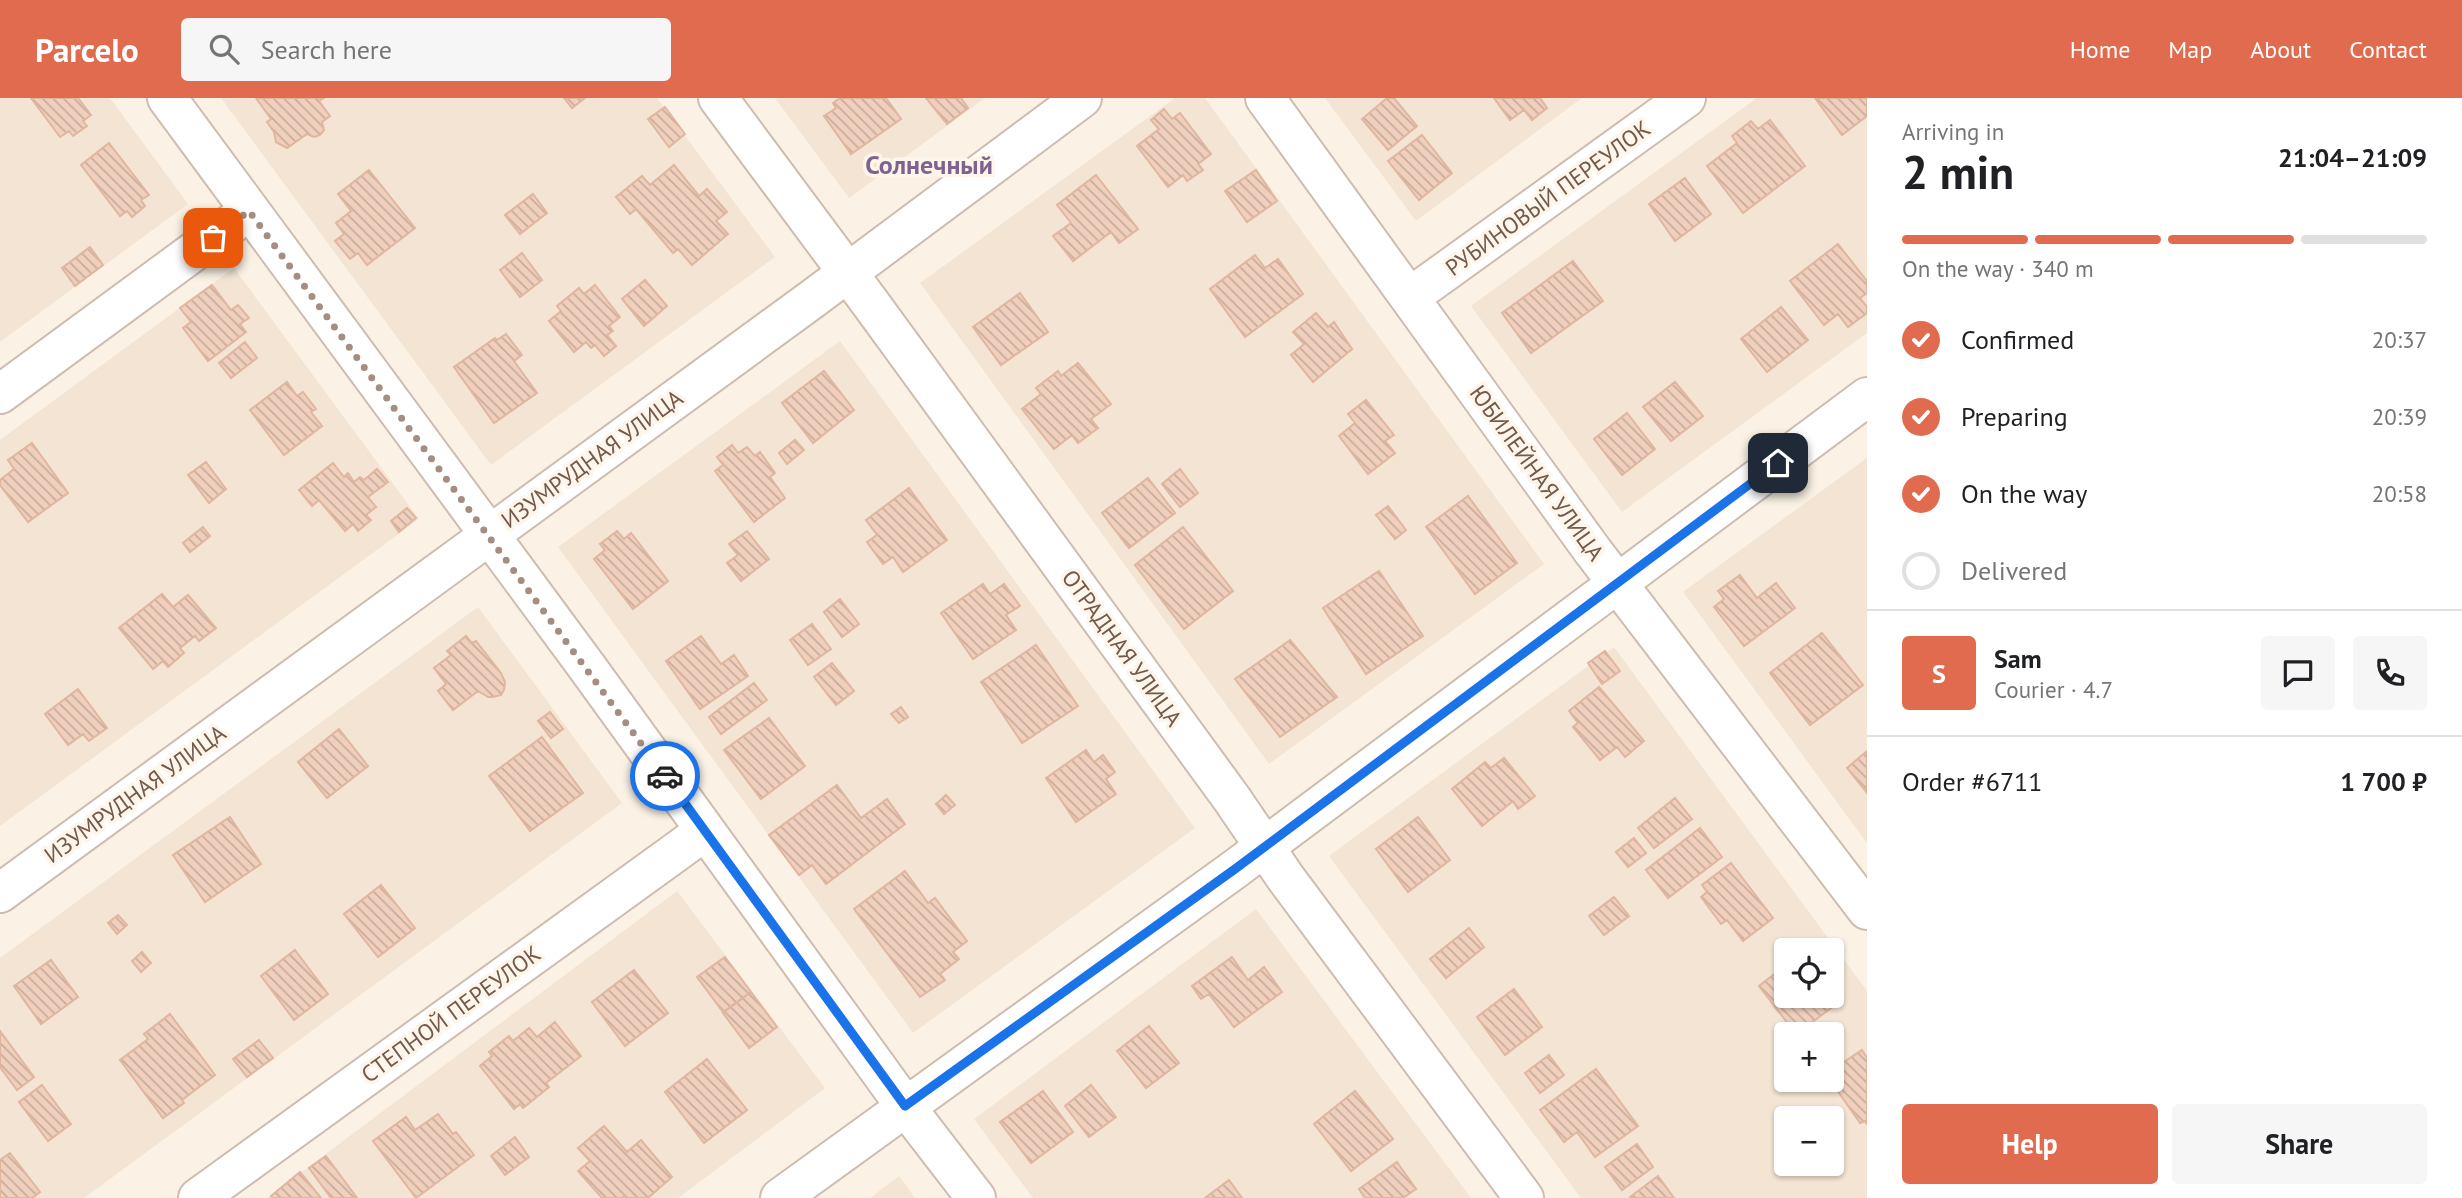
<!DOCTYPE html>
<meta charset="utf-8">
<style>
:root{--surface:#fff;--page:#f6f6f6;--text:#202124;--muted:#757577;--line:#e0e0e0;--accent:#e06b4f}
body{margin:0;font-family:"PT Sans",sans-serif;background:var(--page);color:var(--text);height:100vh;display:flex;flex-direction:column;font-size:26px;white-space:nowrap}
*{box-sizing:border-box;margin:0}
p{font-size:23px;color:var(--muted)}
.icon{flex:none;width:38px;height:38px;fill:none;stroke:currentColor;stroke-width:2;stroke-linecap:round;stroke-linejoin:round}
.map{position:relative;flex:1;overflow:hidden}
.side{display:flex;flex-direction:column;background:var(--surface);width:595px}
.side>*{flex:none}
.fabs{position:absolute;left:1774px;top:840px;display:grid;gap:14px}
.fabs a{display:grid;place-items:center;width:70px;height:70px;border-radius:7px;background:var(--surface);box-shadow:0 2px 5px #0004;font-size:35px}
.pin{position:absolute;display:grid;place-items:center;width:60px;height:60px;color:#fff;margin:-30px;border-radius:14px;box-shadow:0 4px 10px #0006}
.courier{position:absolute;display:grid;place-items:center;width:70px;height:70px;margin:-35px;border:5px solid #1a73e8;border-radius:50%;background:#fff;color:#222;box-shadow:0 2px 9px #0007}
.head em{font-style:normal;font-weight:700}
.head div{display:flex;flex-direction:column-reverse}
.head{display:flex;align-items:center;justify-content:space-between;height:119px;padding:0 35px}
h1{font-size:46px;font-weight:700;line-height:52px}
.bar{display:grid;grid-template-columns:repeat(4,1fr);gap:10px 7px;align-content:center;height:84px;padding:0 35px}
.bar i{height:9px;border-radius:5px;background:var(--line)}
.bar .on{background:var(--accent)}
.bar p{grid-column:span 4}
.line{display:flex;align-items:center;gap:18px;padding:0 35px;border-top:2px solid var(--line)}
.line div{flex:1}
.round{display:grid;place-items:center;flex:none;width:74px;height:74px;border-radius:7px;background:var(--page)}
ol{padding:0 35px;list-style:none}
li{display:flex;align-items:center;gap:21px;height:77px}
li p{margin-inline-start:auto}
li .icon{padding:7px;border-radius:50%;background:var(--accent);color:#fff;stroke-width:4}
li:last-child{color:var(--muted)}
li i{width:38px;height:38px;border:4px solid var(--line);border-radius:50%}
.action{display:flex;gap:14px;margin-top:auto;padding:14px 35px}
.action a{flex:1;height:80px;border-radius:7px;background:var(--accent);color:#fff;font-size:28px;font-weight:700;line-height:80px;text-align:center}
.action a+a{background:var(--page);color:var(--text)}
header{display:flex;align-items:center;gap:42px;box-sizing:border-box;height:98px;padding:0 35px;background:var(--accent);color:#fff}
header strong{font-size:33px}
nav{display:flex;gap:38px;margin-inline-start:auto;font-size:24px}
.search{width:490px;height:63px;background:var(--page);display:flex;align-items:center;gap:18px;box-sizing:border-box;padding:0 24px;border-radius:7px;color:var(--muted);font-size:26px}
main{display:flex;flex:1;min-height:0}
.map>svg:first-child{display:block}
.residential{fill:#f3e4d3;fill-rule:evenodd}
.building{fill:url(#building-back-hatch);stroke:#e1b69f;stroke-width:2}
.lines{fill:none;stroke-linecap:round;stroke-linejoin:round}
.minor-casing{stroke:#cebcaf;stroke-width:42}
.minor{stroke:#fff;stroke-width:38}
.done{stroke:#a38e81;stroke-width:7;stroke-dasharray:0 12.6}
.route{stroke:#1a73e8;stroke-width:9}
.labels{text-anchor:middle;stroke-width:7;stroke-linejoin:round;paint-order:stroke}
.street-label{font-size:23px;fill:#73584b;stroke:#fef6eb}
.quarter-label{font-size:26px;font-weight:bold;fill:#7f638f;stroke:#fef6eb}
</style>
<header>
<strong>Parcelo</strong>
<div class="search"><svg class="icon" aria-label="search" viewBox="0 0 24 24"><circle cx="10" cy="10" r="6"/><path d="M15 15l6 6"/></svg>Search here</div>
<nav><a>Home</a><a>Map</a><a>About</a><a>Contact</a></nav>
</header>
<main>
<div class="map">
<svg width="1867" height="1100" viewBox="0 0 1867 1100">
<defs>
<pattern id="building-back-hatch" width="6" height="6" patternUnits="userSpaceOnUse" patternTransform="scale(1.75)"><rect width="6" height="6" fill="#f0d0bd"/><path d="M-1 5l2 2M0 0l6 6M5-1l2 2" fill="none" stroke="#c7ac9c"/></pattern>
</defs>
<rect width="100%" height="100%" fill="#fbf2e5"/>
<path class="residential" d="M0 0H110L188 106 0 244Z
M221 0H657L775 159 491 367Z
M775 0H985L849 100Z
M1175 0H1205L1544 466 1269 666 920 185Z
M1325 0H1582L1416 123Z
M1757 0H1867V235L1622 414 1471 208Z
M234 170 419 421 0 728V342Z
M840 243 1195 730 913 935 558 449Z
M1867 360V745L1683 494Z
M478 509 622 705 84 1100H0V860Z
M1614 549 1867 893V1100H1581L1329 758ZM1787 852H1832V898H1787ZM1787 936H1832V982H1787ZM1787 1020H1832V1066H1787Z
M677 793 825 990 678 1100H267Z
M1256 811 1471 1100H1033L974 1021Z
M899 1078 915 1100H870Z"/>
<path class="building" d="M31 0H78L91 17 83 23 87 28 73 38 69 33 60 39Z
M256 0H324L319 3 330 18 322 24 324 32 320 37 314 39 307 36 287 50 276 44 274 34 267 24 271 21Z
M564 0H585L572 10Z
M840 0H886L901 21 851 56 824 18 836 10 833 5Z
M926 0H961L968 10 947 26Z
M1387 0H1394L1417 28 1388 52 1362 21Z
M1494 0H1540L1547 10 1532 22 1524 12 1510 22Z
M1815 0H1867V18L1842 37Z
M665 9 685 36 669 49 648 21Z
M1164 11 1172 21 1180 15 1211 56 1198 66 1203 72 1187 83 1183 77 1168 89 1137 48 1159 31 1151 22Z
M1770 22 1805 68 1743 115 1707 68 1737 45 1732 38 1751 23 1758 31Z
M1422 37 1452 75 1419 102 1388 63Z
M109 45 149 97 141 102 145 108 132 119 127 113 120 118 81 67Z
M674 67 699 98 707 91 727 114 716 123 728 136 692 167 678 151 673 155 636 111 630 116 616 99 642 78 650 87Z
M369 72 415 130 367 167 358 155 350 161 335 143 344 136 336 125 351 113 338 96Z
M1256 72 1277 103 1247 124 1225 93Z
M1096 77 1138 131 1119 145 1111 134 1073 163 1053 138 1071 125 1057 107Z
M1685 80 1711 116 1675 143 1649 106Z
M533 96 547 115 520 136 505 117Z
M1838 146 1867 183V195L1860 200 1867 209V215L1848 229 1838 216 1824 227 1790 183Z
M90 149 103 167 75 188 62 170Z
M522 155 542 182 520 199 500 172Z
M1255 157 1265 170 1278 161 1303 196 1245 239 1210 191Z
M1573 163 1603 203 1531 255 1502 215Z
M645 182 667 208 644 228 622 201Z
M212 187 231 212 238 207 249 220 240 226 246 234 208 263 183 230 191 224 180 210Z
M595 187 620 219 609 228 613 233 607 237 616 248 604 258 595 247 591 250 586 244 574 254 549 223 561 213 557 208 579 190 584 196Z
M1020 195 1048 234 1001 267 973 229Z
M1781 209 1808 242 1767 274 1741 241Z
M1316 215 1328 229 1334 224 1352 251 1313 284 1291 257 1304 246 1293 234Z
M506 236 522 257 514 263 537 295 494 325 454 269 495 240 497 242Z
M245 244 257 260 231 280 219 265Z
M1078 265 1111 306 1091 321 1098 330 1078 345 1072 337 1054 351 1022 311 1041 296 1036 290 1058 273 1061 278Z
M824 273 854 312 813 345 782 305Z
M287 284 297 298 303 294 316 311 311 314 322 328 284 357 250 312Z
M1675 284 1703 318 1671 343 1643 309Z
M1366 302 1394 337 1385 343 1395 355 1368 376 1339 338 1355 325 1348 316Z
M1627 315 1655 351 1622 377 1594 341Z
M795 342 804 352 787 366 779 355Z
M32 345 68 395 28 424 0 387V382L14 371 8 362Z
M732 347 738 355 747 349 755 358 760 354 775 375 770 379 785 400 754 424 715 373 723 367 717 359Z
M206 364 226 391 209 405 188 377Z
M333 365 344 379 348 375 354 384 360 379 364 382 377 371 388 384 368 399 376 409 366 417 371 422 358 433 353 426 345 433 319 402 312 408 299 392Z
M1180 371 1198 395 1180 409 1162 386Z
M1148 380 1175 415 1129 450 1102 415Z
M909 390 947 442 903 474 893 459 883 466 867 444 877 437 866 422Z
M1468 398 1517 465 1475 496 1426 429Z
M1388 408 1406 432 1395 441 1376 417Z
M407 410 416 420 399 434 391 423Z
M203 429 210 438 190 454 183 445Z
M1183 429 1233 493 1184 531 1135 467Z
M617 433 624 441 631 435 668 483 633 511 594 461 605 452 600 446Z
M747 433 769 461 741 483 727 465 738 457 729 446Z
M1379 473 1423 538 1366 576 1323 510Z
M1740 477 1757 500 1776 485 1795 510 1744 548 1714 509 1724 501 1718 493Z
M983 486 990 496 1004 486 1020 508 1006 517 1016 532 973 561 941 515Z
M162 496 173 509 188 497 216 530 199 543 195 538 180 550 184 555 168 569 163 563 153 571 119 530Z
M840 501 859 526 842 539 824 514Z
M812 526 831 551 808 567 790 542Z
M1822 535 1863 587 1810 627 1770 575Z
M466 538 472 545 476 543 501 575 505 584 504 592 501 597 493 599H488L478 593 453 612 438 593 446 586 434 570 451 557 447 553Z
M701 538 721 566 734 557 748 578 700 611 666 563Z
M1290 542 1337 599 1280 639 1235 581Z
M1036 547 1078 608 1022 645 981 584Z
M1605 553 1620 573 1602 586 1588 565Z
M832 565 854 593 836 607 814 579Z
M754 585 767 602 721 636 709 619Z
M1599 589 1644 643 1625 659 1617 649 1600 662 1573 629 1578 625 1569 613Z
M78 591 107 630 89 643 83 636 68 647 45 616Z
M901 609 908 619 899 625 891 616Z
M550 614 563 631 551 640 538 623Z
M769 620 805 668 761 701 724 652Z
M339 631 368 668 327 700 298 664Z
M542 639 583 695 530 733 489 678Z
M1086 652 1094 664 1103 657 1115 674 1106 681 1116 696 1076 724 1046 680Z
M1867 653V695L1847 670Z
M1504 660 1535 698 1518 711 1513 703 1482 728 1452 691 1485 664 1491 670Z
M837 687 861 720 887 701 905 726 826 786 812 767 799 777 769 737Z
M946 697 955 707 944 716 936 706Z
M1675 700 1692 721 1654 750 1638 730Z
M230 719 261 766 205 804 173 757Z
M1418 719 1450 762 1408 794 1376 751Z
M1700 730 1722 759 1668 800 1646 772Z
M1634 740 1646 755 1628 769 1616 754Z
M1731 765 1773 820 1743 843 1727 822 1721 826 1701 799 1707 794 1702 787Z
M905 773 928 805 935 800 967 843 953 854 959 861 940 876 945 882 920 899 854 811Z
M381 787 415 830 378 859 344 816Z
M1614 799 1629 818 1604 837 1589 818Z
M118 817 127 827 117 836 108 825Z
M1469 830 1484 849 1446 880 1430 861Z
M295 852 328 896 294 922 261 878Z
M142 854 151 865 141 874 132 863Z
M725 859 751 894 723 914 697 879Z
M1232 859 1248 882 1264 869 1282 894 1234 929 1209 896 1201 901 1192 888Z
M51 862 78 899 41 926 14 888Z
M1787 866V898L1832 897 1838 905 1796 936 1759 888Z
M634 872 668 915 625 948 592 904Z
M1514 891 1542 929 1505 957 1477 919Z
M751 894 777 929 749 950 723 915Z
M170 916 215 977 182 1002 184 1005 163 1020 120 962 148 941 144 936Z
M555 924 581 958 546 985 549 989 523 1010 520 1006 514 1011 480 968 492 958 489 954 509 938 513 943 529 930 537 939Z
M1149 928 1179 965 1146 990 1117 953Z
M0 933 34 979 17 992 0 969Z
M259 942 273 960 247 979 233 961Z
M1862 952 1867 960V1026L1865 1023 1860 1025 1830 982H1832V972Z
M1549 957 1564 977 1540 995 1525 975Z
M707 961 747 1012 704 1045 665 994Z
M1596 971 1638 1028 1595 1059 1577 1034 1564 1044 1540 1012Z
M42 987 71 1026 48 1043 19 1004Z
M1091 987 1116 1019 1089 1039 1065 1008Z
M1043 993 1073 1034 1031 1065 1000 1024Z
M1355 993 1393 1041 1351 1073 1314 1026Z
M438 1016 453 1036 456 1034 474 1057 416 1100 373 1043 406 1019 415 1032Z
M604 1028 627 1054 641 1042 672 1079 648 1100H626L624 1098 622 1100H602L578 1073 590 1063 578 1050Z
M515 1039 529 1059 505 1077 491 1058Z
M1637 1046 1653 1069 1622 1092 1605 1069Z
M10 1055 40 1094 32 1100H0V1062Z
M326 1058 357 1100H331L309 1070Z
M1397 1064 1416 1091 1403 1100H1365L1359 1091Z
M300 1074 321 1100H273L271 1098Z
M1658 1078 1674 1100H1631L1630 1099Z
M1229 1082 1242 1100H1205Z"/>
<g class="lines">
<defs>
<path id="minor" d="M167 0 587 569 905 1008 976 1100
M718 0 871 206 1232 701 1285 779 1524 1100
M1265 0 1592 452 1867 812
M1410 199 1686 0
M0 296 249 113
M0 795 811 202 1082 0
M198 1100 705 733
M780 1100 1235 771 1867 299"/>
</defs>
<use href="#minor" class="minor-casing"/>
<use href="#minor" class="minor"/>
</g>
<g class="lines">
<path class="done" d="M213 140 249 113 665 678"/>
<path class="route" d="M665 678 905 1008 1235 771 1778 365"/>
</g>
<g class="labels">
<g class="street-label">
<text transform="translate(1548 100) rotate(-36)" y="8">РУБИНОВЫЙ ПЕРЕУЛОК</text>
<text transform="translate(592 361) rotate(-36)" y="8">ИЗУМРУДНАЯ УЛИЦА</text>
<text transform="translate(1537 375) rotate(54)" y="8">ЮБИЛЕЙНАЯ УЛИЦА</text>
<text transform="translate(1122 550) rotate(54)" y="8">ОТРАДНАЯ УЛИЦА</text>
<text transform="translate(135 696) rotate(-36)" y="8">ИЗУМРУДНАЯ УЛИЦА</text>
<text transform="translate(451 916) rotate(-36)" y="8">СТЕПНОЙ ПЕРЕУЛОК</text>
</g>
<g class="quarter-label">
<text x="929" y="76">Солнечный</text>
</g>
</g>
</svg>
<div class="fabs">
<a><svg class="icon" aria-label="locate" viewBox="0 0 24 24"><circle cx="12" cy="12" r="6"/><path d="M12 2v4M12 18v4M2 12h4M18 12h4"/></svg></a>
<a>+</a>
<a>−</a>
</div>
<div class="pin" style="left:213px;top:140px;background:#ea580c"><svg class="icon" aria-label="bag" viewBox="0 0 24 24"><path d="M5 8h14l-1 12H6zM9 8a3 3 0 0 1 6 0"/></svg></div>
<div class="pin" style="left:1778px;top:365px;background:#1f2937"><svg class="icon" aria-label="home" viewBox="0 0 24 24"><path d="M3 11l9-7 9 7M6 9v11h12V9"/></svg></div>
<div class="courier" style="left:665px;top:678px"><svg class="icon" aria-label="car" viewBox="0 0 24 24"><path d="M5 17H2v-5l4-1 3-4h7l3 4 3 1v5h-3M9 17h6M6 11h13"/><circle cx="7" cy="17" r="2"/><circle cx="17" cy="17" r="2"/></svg></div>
</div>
<section class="side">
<div class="head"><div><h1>2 min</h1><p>Arriving in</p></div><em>21:04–21:09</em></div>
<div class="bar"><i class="on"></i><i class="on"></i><i class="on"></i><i></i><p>On the way · 340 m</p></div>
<ol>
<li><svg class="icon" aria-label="check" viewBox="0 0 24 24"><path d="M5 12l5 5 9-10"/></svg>Confirmed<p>20:37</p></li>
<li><svg class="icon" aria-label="check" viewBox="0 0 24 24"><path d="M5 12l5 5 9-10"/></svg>Preparing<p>20:39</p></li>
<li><svg class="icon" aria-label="check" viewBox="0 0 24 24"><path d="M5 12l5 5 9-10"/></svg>On the way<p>20:58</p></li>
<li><i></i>Delivered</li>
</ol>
<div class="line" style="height:126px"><b class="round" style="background:var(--accent);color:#fff">S</b><div><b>Sam</b><p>Courier · 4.7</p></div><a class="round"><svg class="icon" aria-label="chat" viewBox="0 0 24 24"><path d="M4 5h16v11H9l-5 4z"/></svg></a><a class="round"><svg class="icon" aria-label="phone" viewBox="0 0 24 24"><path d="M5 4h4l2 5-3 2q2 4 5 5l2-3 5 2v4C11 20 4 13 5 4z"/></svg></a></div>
<div class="line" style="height:91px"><div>Order #6711</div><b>1 700 ₽</b></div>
<div class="action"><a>Help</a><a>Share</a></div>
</section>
</main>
